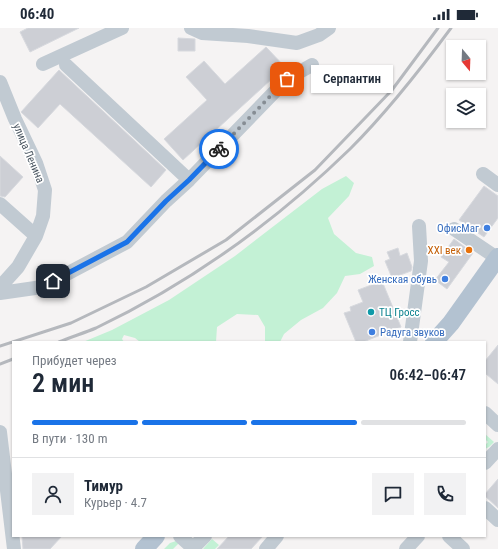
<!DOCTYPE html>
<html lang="ru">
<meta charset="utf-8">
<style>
:root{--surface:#fff;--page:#f2f2f3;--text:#1f2937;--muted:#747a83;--line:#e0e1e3;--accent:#1a73e8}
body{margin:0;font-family:"Roboto Condensed",sans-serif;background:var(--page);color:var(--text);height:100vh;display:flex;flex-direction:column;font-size:15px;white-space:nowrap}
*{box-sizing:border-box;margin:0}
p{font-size:13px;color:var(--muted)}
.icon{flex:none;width:22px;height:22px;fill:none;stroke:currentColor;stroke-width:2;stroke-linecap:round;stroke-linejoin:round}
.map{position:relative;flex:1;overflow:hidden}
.panel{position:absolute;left:12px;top:313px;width:474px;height:196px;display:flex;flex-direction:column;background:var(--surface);border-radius:0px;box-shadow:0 1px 3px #0004}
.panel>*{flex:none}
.needle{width:26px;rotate:161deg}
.buttons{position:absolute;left:446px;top:12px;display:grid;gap:8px}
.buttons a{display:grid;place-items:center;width:40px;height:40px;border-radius:0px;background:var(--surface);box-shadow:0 1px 3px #0004;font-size:20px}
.pin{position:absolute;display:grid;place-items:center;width:34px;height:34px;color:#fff;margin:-17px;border-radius:8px;box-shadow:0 2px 6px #0006}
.courier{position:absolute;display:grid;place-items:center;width:40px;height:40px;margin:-20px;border:3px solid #1a73e8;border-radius:50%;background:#fff;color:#222;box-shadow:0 1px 5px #0007}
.bubble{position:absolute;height:28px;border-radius:0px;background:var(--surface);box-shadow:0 1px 3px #0004;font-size:13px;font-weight:600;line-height:28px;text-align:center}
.summary em{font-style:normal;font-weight:600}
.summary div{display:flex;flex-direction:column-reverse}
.summary{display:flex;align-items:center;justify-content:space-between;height:68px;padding:0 20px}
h1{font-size:26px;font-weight:600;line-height:30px}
.bar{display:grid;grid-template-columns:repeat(4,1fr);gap:6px 4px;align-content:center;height:48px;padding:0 20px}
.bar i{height:5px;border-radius:3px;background:var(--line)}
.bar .selected{background:var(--accent)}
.bar p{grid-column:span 4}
.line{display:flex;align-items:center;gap:10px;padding:0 20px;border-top:1px solid var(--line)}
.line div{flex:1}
.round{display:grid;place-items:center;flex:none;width:42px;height:42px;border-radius:0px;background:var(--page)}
.status{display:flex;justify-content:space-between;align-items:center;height:28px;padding:0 20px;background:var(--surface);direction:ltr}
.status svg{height:11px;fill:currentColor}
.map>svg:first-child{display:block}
.green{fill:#c3f1d5}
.building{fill:#cdcfd5;stroke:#d7d9de}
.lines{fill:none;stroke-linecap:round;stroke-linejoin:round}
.minor{stroke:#c1cad2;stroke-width:14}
.major{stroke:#b3c2d1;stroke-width:18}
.rail{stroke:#b5b8bd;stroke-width:3}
.done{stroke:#868d94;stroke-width:4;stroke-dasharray:0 7.2}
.route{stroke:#1a73e8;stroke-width:5}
.shop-dot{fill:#3f7fe0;stroke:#fff;stroke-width:1.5}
.food-dot{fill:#e8710a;stroke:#fff;stroke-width:1.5}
.culture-dot{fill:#0f9aa8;stroke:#fff;stroke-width:1.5}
.labels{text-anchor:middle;stroke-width:3.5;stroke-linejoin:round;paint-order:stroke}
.street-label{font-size:11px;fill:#4a5661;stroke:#fff}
.shop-label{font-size:11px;fill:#366cbe;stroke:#fff;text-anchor:end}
.food-label{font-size:11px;fill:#c56008;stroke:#fff;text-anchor:end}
.culture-label{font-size:11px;fill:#0d838f;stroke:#fff;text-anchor:start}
</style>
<div class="status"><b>06:40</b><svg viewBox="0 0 49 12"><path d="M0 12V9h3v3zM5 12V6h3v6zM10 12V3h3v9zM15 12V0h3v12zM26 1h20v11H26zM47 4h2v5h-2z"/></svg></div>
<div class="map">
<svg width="498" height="521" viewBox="0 0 498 521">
<rect width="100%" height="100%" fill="#f5f3f3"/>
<path class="green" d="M346 148 354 155 349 168 328 190 334 206 356 225 372 229 374 238 360 246 345 248 337 265 323 280 301 292 284 306 280 314H265V299L258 287 237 286 217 299 216 314H140L135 310 124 307 122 311 124 314H83L112 302 169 272 235 228 322 161Z
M485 406 494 414 489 419 485 421V417L488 414 485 411Z
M212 511 219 517 215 521H203Z
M176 513 179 515 173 521H164L170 515Z"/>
<path class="building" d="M28 0H79L30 24 20 4Z
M178 10 195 11V23H178Z
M266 19 285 39 183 132 164 111 207 72 186 49 204 33 225 56Z
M59 42 166 142 151 159 60 76 38 100 21 84Z
M0 128 23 149 5 169 0 168Z
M484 158 498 168V190L484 209 459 192Z
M454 211 473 225 447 261 435 252 449 234 441 229Z
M398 220 400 228 407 225 412 239 411 243 392 250 385 233 390 231 387 224Z
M382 253 401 299 363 314H356L344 285 351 283 350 279 363 274 358 262Z
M498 317V356L486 346 485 333Z
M498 451V480L485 468V466Z
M22 508H62L50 521H23Z
M229 508H263L251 521H217Z"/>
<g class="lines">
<path class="minor" d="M191 0 202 5 248 8 297 15 319 7 329 0
M43 36 122 0
M66 37 189 152
M0 54 15 91 36 135 45 162 43 188 36 208 18 239 0 259
M483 146 498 157
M0 176 36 208
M454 201 497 230
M0 265 42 259 127 214 166 173 189 152 287 51 312 37
M410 314 421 233 419 198
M485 385 498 397
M0 404 14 521
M485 435 498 421
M485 480 498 492
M180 508 193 520
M449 508 463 521
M192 521 205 508
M266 521 277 508
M406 521 418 508"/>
<path class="major" d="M434 314 451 295 498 229
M144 521 156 508"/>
<path class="rail" d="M59 314C71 309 84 305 96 300 190 255 276 193 350 121 387 84 420 42 451 0
M0 318 71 295 146 259 226 212 315 142 392 62 438 0
M0 336 13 331"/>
</g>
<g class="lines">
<path class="done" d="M219 121 287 51"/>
<path class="route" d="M53 253 127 214 166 173 189 152 219 121"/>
</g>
<g class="shop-dot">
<circle cx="487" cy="200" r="4"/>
<circle cx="445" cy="251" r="4"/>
<circle cx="372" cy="304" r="4"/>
</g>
<circle class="food-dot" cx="469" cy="222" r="4"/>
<circle class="culture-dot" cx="371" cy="284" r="4"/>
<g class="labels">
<g class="street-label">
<text transform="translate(29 125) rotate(67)" y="4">улица Ленина</text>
</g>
<g class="shop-label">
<text x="479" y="204">ОфисМаг</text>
<text x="437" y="255">Женская обувь</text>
<text x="380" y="308" text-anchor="start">Радуга звуков</text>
</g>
<g class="food-label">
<text x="461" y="226">XXI век</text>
</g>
<g class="culture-label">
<text x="379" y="288">ТЦ Гросс</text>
</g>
</g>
</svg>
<div class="buttons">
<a><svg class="needle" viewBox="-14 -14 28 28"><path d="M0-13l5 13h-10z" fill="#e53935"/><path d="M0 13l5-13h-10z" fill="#747a83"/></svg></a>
<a><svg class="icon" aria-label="layers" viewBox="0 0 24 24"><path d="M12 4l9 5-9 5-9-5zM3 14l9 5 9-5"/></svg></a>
</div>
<div class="pin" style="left:287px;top:51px;background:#ea580c"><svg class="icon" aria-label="bag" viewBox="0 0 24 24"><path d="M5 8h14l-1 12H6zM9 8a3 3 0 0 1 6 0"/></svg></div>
<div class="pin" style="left:53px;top:253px;background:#1f2937"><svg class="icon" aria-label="home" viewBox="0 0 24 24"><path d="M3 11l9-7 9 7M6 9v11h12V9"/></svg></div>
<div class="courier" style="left:219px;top:121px"><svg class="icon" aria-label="bike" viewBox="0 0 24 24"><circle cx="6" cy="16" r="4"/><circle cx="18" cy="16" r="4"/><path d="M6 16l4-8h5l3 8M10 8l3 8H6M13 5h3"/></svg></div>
<div class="bubble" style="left:311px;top:37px;width:82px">Серпантин</div>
<section class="panel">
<div class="summary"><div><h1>2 мин</h1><p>Прибудет через</p></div><em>06:42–06:47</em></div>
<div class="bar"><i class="selected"></i><i class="selected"></i><i class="selected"></i><i></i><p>В пути · 130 m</p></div>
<div class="line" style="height:72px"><a class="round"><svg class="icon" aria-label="person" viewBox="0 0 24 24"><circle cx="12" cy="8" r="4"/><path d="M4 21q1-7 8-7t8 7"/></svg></a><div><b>Тимур</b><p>Курьер · 4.7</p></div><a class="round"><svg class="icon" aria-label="chat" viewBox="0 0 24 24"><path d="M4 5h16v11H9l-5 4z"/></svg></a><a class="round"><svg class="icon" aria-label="phone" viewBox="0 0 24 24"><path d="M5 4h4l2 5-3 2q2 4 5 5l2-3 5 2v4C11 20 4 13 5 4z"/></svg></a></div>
</section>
</div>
